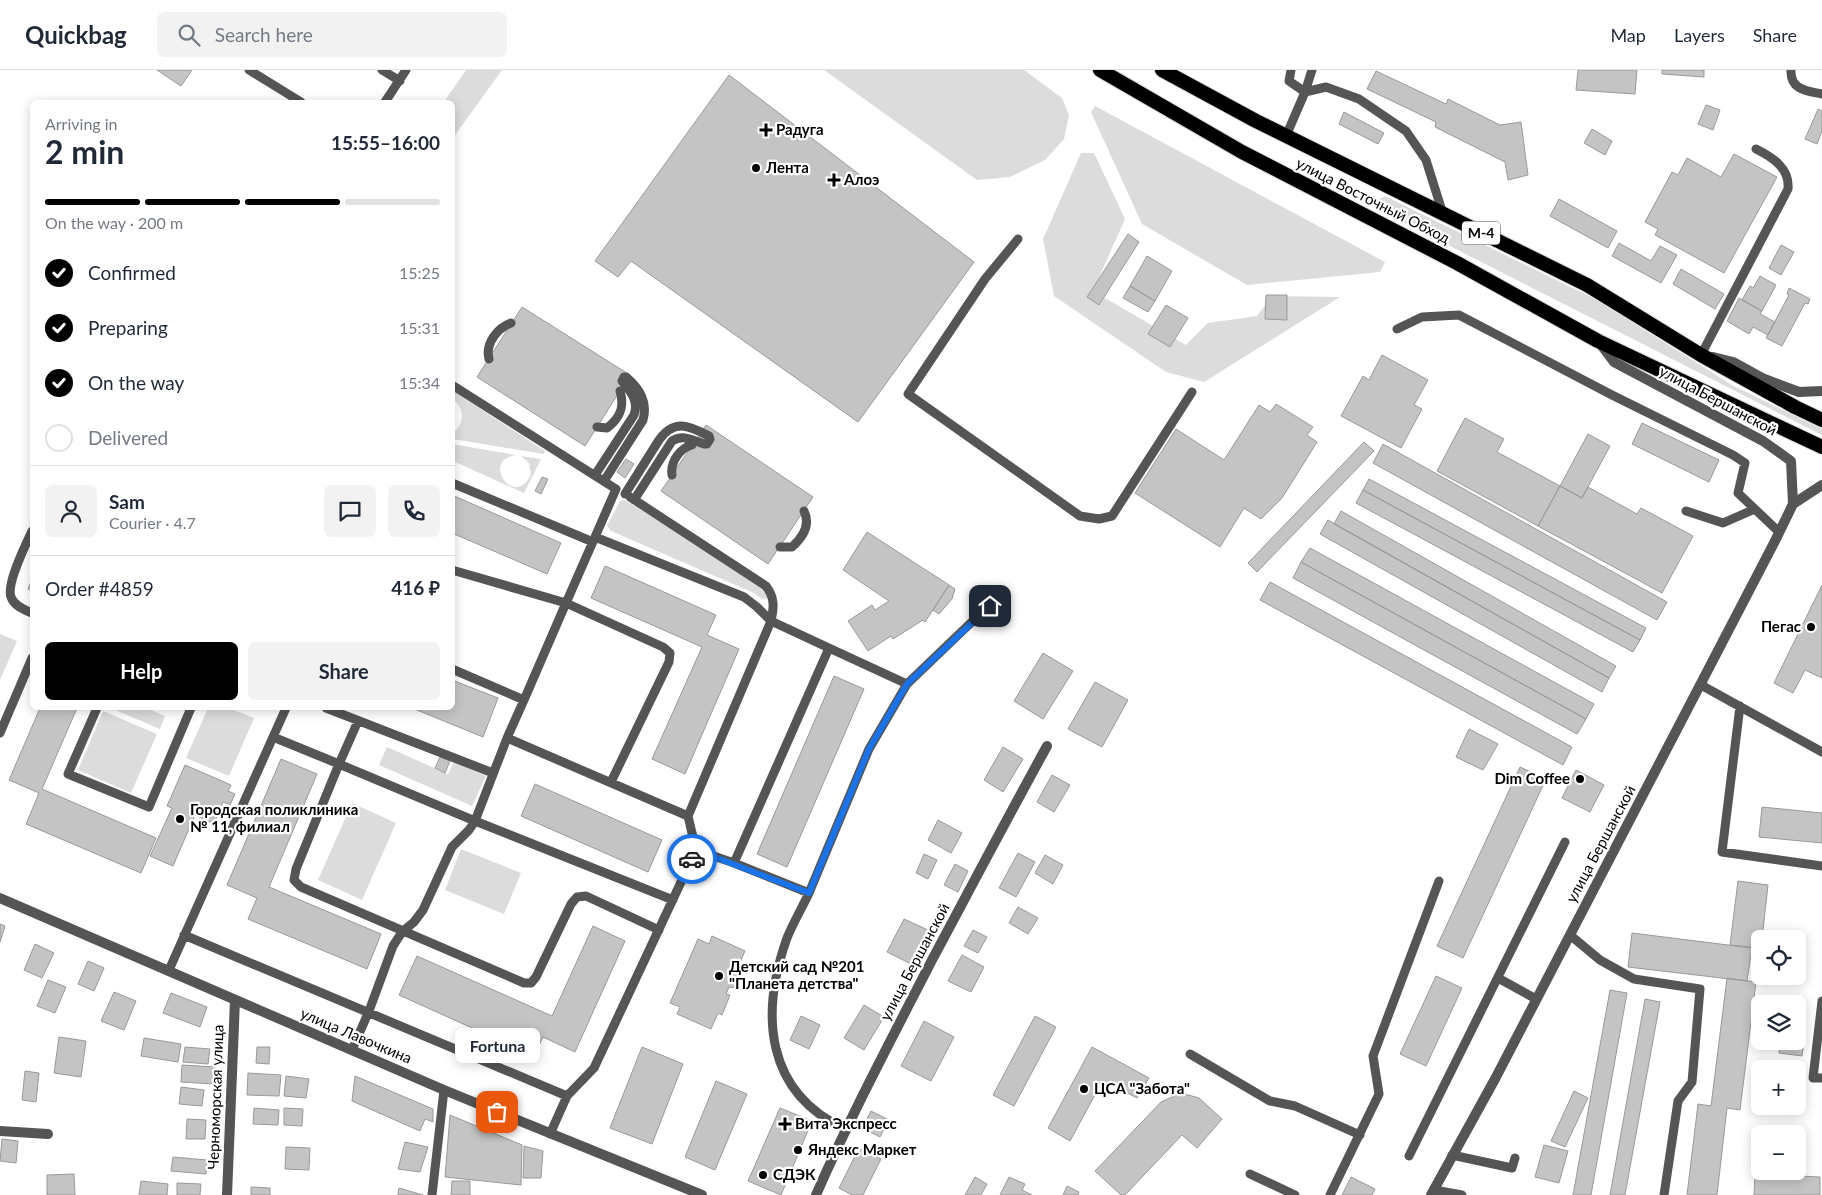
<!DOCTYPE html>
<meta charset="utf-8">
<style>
:root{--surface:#fff;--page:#f2f2f3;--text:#1f2937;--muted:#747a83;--line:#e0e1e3;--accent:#000}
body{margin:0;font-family:Lato,sans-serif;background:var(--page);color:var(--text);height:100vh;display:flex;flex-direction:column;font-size:19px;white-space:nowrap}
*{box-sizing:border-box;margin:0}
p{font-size:16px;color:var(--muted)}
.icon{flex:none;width:28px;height:28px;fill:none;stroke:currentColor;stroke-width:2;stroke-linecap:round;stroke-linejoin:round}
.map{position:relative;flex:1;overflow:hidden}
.details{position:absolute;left:30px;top:30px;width:425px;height:610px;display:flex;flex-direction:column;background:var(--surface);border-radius:8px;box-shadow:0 2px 12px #0003}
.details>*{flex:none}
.tools{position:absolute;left:1751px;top:860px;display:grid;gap:10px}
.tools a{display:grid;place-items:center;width:55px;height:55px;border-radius:8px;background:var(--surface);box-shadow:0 2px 12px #0003;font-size:25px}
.pin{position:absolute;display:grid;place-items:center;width:42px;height:42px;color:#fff;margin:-21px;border-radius:10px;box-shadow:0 2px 8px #0006}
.courier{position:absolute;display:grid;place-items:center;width:50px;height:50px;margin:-25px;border:4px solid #1a73e8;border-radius:50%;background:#fff;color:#222;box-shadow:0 1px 6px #0007}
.bubble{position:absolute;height:35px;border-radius:8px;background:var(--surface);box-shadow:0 2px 12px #0003;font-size:16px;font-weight:700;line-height:35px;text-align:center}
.head em{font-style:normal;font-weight:700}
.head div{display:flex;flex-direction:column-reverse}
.head{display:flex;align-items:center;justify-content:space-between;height:85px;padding:0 15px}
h1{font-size:32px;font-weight:700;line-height:38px}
.bar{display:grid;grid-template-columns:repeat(4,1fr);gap:8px 5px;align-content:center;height:60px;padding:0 15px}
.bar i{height:6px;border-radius:4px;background:var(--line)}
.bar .selected{background:var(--accent)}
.bar p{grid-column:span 4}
.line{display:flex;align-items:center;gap:12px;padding:0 15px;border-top:1px solid var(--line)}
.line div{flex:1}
.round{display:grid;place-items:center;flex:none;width:52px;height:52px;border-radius:8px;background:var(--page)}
ol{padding:0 15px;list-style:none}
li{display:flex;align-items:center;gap:15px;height:55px}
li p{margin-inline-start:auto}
li .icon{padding:5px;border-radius:50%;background:var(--accent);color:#fff;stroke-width:4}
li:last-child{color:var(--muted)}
li i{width:28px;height:28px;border:2px solid var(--line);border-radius:50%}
.cta{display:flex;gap:10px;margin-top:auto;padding:10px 15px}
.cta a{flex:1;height:58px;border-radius:8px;background:var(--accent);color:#fff;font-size:20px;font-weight:700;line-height:58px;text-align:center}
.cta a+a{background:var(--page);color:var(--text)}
header{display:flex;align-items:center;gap:30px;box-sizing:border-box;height:70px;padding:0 25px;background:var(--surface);border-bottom:1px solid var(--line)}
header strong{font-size:24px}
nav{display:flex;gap:28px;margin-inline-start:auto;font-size:18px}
.search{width:350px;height:45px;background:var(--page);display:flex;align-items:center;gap:12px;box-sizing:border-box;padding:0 18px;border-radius:8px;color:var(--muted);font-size:19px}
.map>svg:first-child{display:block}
.green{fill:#dcdcdc}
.building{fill:#c4c4c4;stroke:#999}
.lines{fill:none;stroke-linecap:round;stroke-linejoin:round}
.trunk-casing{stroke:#dbdbdb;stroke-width:16}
.service{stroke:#555;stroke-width:9}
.minor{stroke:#555;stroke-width:10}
.tertiary{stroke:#555;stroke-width:10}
.trunk{stroke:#000;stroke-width:14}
.done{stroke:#595959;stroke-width:5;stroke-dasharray:0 9}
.route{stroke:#1a73e8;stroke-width:6}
.poi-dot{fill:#000;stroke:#fff;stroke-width:2}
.labels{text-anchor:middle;stroke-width:4.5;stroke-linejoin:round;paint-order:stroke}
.shield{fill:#fff;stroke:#4c4c4c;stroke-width:1}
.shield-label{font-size:14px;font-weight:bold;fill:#000}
.poi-label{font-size:15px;font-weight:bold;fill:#000;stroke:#fff;text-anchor:start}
.street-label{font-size:15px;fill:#000;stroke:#fff}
</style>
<header>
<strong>Quickbag</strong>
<div class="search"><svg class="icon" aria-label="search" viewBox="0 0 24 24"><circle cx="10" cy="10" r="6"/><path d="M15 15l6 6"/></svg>Search here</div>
<nav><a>Map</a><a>Layers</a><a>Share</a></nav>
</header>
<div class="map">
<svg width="1822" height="1125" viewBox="0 0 1822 1125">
<rect width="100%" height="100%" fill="#fff"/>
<path class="green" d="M466 0H502L453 68 452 32H444Z
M824 0H1024L1062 28 1069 45 1064 69 1045 90 1010 107 977 110Z
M1095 36 1385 192 1380 202 1247 215 1142 154 1091 42Z
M1081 83H1094L1125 149 1093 221 1186 275 1208 253 1257 246 1272 226 1340 227 1204 312 1166 302 1054 226 1043 169Z
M1385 126 1597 230 1732 315 1822 359V365L1377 139V130Z
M453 321 545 381 544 384 453 369V363C465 353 465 339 453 329Z
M452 374 516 385C479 390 516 440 531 404L529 393 521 386 541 389 524 423 453 391Z
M625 430 755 512 763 518 768 528 762 529 754 523 611 461 607 456 620 431Z
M0 564 17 571 0 610Z
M116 638H146L165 646 160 659 115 640Z
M208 638H229L254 648 229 706 186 688Z
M103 641 157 664 131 723 78 700Z
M387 677 448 704 454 692 486 706 472 736 379 695Z
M352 733 396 753 362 830 318 810Z
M461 779 521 803 504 844 445 820Z"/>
<path class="building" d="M157 0H192L181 16Z
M1578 0H1637L1635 24 1576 20Z
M1662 0H1704V7L1662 4Z
M1376 1 1446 34 1448 29 1500 55 1521 52 1528 105 1508 110 1505 92 1435 57 1436 52 1367 19Z
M729 5 974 192 858 352 631 191 618 207 595 191Z
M1706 35 1720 40 1713 60 1698 54Z
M1818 39 1822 41V61L1817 74 1805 69Z
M1344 42 1384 63 1378 74 1339 54Z
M1592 59 1612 71 1605 85 1584 73Z
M1734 84 1777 107 1724 203 1655 165 1658 159 1645 152 1672 102 1678 105 1687 88 1721 107Z
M1559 129 1617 161 1608 178 1550 146Z
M1128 164 1139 172 1099 235 1087 227Z
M1619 173 1651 191 1660 176 1677 185 1661 213 1612 186Z
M1781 175 1794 182 1781 205 1769 198Z
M1147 186 1172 201 1155 231 1130 216Z
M1681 199 1724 224 1715 239 1673 214Z
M1760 206 1776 215 1762 241 1742 230 1750 216 1753 218Z
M1130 216 1155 231 1148 242 1123 228Z
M1789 218 1810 229 1808 234 1805 233 1782 276 1766 268 1789 225 1787 224Z
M1266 225H1287V250L1265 249Z
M1739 228 1762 241 1760 244 1775 252 1768 265 1753 257 1749 264 1727 251Z
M1166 235 1188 248 1170 277 1148 264Z
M522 237 630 305 585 376 477 307Z
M1382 285 1428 310 1414 335 1422 339 1401 378 1341 346 1363 306 1369 310Z
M1276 334 1313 357 1307 365 1317 372 1282 428 1261 449 1244 438 1220 477 1135 423 1176 359 1224 390 1259 335 1270 342Z
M1465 348 1504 369 1497 382 1560 416 1538 456 1437 401Z
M1642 353 1719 390 1709 412 1632 374Z
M706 355 813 427 768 494 661 421Z
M1588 364 1610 376 1582 428 1560 416Z
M1364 372 1374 381 1257 502 1248 493Z
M1383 374 1667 532 1657 550 1373 393Z
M626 389 634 394 625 408 617 402Z
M542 407 548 409 541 424 535 421Z
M1369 409 1646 558 1640 570 1363 420Z
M1560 416 1582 428 1588 417 1637 444 1641 438 1693 466 1662 523 1538 456Z
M1363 420 1640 570 1633 582 1356 433Z
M452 425 561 473 547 504 452 463Z
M1341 441 1616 596 1609 608 1334 454Z
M1328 450 1609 608 1602 622 1320 464Z
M867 462 949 515 925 552 923 550 893 569 891 566 868 581 848 551 872 535 875 540 889 531 843 500Z
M1310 478 1594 634 1586 649 1301 492Z
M1301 492 1586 649 1577 664 1293 508Z
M605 496 716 545 707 565 739 579 685 704 652 689 702 577 591 528Z
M32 509V521L28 519Z
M1270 512 1572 677 1563 695 1260 530Z
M949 515 955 519 952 529 939 544 933 540Z
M1822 515V608L1805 600 1793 623 1774 613Z
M1043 583 1073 601 1043 649 1014 631Z
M834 606 864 619 787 797 757 784Z
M452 610 498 628 483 667 412 638H452Z
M1095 612 1128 630 1102 677 1068 659Z
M40 638H77L42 719 156 768 141 803 26 754 39 723 9 710Z
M1469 659 1498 674 1483 700 1456 687Z
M1003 677 1023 689 1003 722 984 710Z
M440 687 450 691 445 703 435 698Z
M281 689 317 704 269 817 381 864 367 899 248 849 257 828 227 815Z
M185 695 231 715 228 721 235 724 230 735 223 732 214 754 195 745 173 796 150 786 172 738 167 736Z
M1520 697 1546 709 1463 888 1437 876Z
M1576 700 1604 715 1590 742 1562 728Z
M1052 705 1070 715 1054 742 1037 732Z
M535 714 662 770 648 802 521 746Z
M1762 737 1822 743V773L1759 767Z
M938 750 962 763 951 783 928 770Z
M1018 783 1035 792 1016 827 999 818Z
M924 784 937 790 928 809 916 803Z
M1045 785 1063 795 1053 814 1035 803Z
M955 794 968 801 958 822 944 815Z
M1738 811 1768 815 1762 869H1760V878L1730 875Z
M1018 837 1038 848 1028 864 1009 853Z
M904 849 930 861 913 895 887 882Z
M0 854 5 856 0 872Z
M593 856 625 871 575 982 543 967 534 986 399 925 417 886 552 946Z
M973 860 987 867 978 883 964 876Z
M1632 863 1752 878 1747 911 1628 897Z
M712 866 745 881 738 897 742 899 733 918 729 917 726 924 730 925 722 945 718 943 711 959 677 944 680 937 670 933 698 869 709 874Z
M35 874 54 883 42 908 24 900Z
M962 885 984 897 971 922 948 911Z
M88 891 104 898 94 921 78 914Z
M1436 906 1462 918 1426 996 1400 984Z
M1727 908 1756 912 1740 1040 1727 1038 1717 1125H1687L1698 1034 1711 1036Z
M48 910 66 917 55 943 37 936Z
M1610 920 1627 923 1591 1125H1573Z
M114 922 136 931 124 960 101 951Z
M171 923 207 937 200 957 163 943Z
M1645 929 1660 932 1625 1125H1610Z
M864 935 884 947 864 980 844 968Z
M801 946 820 955 809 979 790 970Z
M1035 946 1056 957 1014 1036 993 1025Z
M924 951 954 967 931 1011 901 996Z
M59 967 86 971 81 1007 54 1003Z
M144 968 181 974 178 992 141 986Z
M1780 971 1804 972 1802 986 1779 983Z
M185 977 210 979 208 994 183 992Z
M257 977H270L269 994 256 993Z
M642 977 683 994 652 1074 610 1058Z
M1092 977 1149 1008 1137 1028 1103 1010 1070 1071 1048 1058Z
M182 995 215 997 214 1014 181 1012Z
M25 1001 39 1003 36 1032 22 1030Z
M248 1003 281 1005 279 1026 247 1025Z
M286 1006 309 1009 306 1028 284 1026Z
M355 1006 433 1039V1052L425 1049 420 1061 352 1031Z
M716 1011 747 1024 715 1100 685 1087Z
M181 1017 204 1020 202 1036 179 1034Z
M1574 1021 1588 1028 1565 1077 1551 1071Z
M1181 1023 1199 1028 1222 1049 1197 1078 1182 1065 1125 1125H1121L1095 1101 1161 1032Z
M254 1038 279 1040 278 1055 253 1054Z
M284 1038 303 1039 302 1056 284 1055Z
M780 1038 812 1051 781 1125 748 1111Z
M871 1041 889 1050 880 1067 862 1058Z
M450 1045 522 1075 521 1115 445 1107Z
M187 1049 206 1050 205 1069H186Z
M2 1069 18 1071 16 1093 0 1091Z
M405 1072 428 1077 420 1102 398 1099Z
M1544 1075 1568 1081 1559 1113 1535 1107Z
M524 1076 543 1081 541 1108H523Z
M286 1077 310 1078 309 1100 285 1099Z
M859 1078 881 1089 863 1125H852L839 1118Z
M173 1087 207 1090 206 1104 171 1101Z
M74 1104 75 1125H47V1105Z
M1755 1104 1820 1107V1125H1754Z
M975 1107 987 1114 981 1125H965Z
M1009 1107 1025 1114 1022 1120 1032 1125H1000Z
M1351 1107 1375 1119 1372 1125H1342Z
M141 1111 168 1114 167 1125H139Z
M452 1111H470V1125H451Z
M177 1113 201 1114 200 1125H177Z
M1067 1116 1079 1122 1078 1125H1063Z
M251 1117 270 1118V1125H251Z
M399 1118 423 1125H398Z"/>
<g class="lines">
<defs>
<path id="trunk" d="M1100 0 1242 82 1457 193 1598 271 1822 377
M1162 0 1256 51 1587 215 1701 285 1795 337 1822 350"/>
</defs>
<use href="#trunk" class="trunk-casing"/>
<path class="service" d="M249 0 301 32
M382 0 400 11
M1291 0 1289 11 1305 22 1312 0
M1791 0C1790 20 1807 21 1822 24
M385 32 406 0
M1286 66 1305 22 1326 17 1359 29 1406 61 1426 90 1443 144
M1018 169 985 209 908 324 1080 446 1099 449 1112 446 1192 322
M1397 259 1422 247 1459 245 1612 325 1733 385 1745 393 1738 423 1779 462
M1701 285 1788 119C1790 98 1772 87 1756 79
M489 289C485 274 497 258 511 253
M452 315 616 419 595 467
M597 357 607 358C620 348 625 337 620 321
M595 405 634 345C639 331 631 322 622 311L624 307H626C640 319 648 332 643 350L604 411
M672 405C670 392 680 378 692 375
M452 413 593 472
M625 424 659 370C674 349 688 355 709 366L710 369 707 374H704C692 370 683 364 672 371L634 430
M630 427 766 516C775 528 774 537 771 551
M1686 441 1723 453 1755 439
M32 461C26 474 6 514 11 527 14 536 25 540 32 543
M780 477H792C803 467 811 455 804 441
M452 500 566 533 524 630
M452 599 524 630 507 668
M907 614 1003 522
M1701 615 1822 682
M1740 636 1722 782 1822 796
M97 638 68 704 149 737 191 638
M326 638 493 703
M0 663 32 588
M273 667 286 638
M611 712 669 592 670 583 663 577 566 533 595 467 744 527 757 537 771 551
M696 780 734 793 829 578 907 614 869 679 809 823 734 793
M809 823C802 838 793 853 787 868 760 944 765 1022 845 1059
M673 830 475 751 507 668 688 746
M184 865 567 1026 594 998 696 780 688 746 771 551 829 578
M1570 865 1600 890 1634 909 1700 919 1692 1012 1678 1031 1664 1125
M169 900 273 667 339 694 296 799 294 810 301 817 524 913H531L536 907 571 834 577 827 586 826 659 860
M1498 908 1536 929
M1822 931 1813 1008H1822
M352 980 369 941 393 876 402 862 414 852 423 840 452 777 469 760 475 751 339 694 358 651
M1190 984 1270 1031 1295 1036 1360 1065
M550 1064 567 1026
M1452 1085 1512 1098 1515 1088
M1409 1086 1565 772
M1250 1104 1295 1125
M1434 1120 1462 1125
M432 1125 444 1020
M1330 1125 1379 1024 1373 986 1439 811"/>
<path class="minor" d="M1713 287 1733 292 1762 308 1799 322 1822 321
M0 828 444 1020 702 1125
M0 1061 48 1064
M227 1125 235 930
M816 1125C851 1045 892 968 932 890 970 819 1008 747 1047 676"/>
<path class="tertiary" d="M1793 434 1822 415
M1431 1125 1495 1009 1775 471 1793 434 1791 391 1763 371 1614 292 1599 272"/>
<use href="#trunk" class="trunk"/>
</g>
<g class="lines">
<path class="done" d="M497 1042 550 1064 568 1026 594 998 692 789"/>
<path class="route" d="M692 789 696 780 809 823 869 679 907 614 990 536"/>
</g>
<g class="poi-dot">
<path d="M763.5 52.5h5v5h5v5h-5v5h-5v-5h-5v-5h5z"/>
<circle cx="756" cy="98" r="5"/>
<path d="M831.5 102.5h5v5h5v5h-5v5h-5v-5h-5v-5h5z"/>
<circle cx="1811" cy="557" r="5"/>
<circle cx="1580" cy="709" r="5"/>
<circle cx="180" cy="749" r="5"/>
<circle cx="719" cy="906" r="5"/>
<circle cx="1084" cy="1019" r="5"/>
<path d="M782.5 1046.5h5v5h5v5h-5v5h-5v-5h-5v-5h5z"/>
<circle cx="798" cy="1080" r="5"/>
<circle cx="763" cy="1105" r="5"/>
</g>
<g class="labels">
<rect class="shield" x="1462" y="151.5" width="38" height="23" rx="4"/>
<g class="shield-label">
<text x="1481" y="168">М-4</text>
</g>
<g class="poi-label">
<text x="776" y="65">Радуга</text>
<text x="766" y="103">Лента</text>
<text x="844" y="115">Алоэ</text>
<text x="1801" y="562" text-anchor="end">Пегас</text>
<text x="1570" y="714" text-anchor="end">Dim Coffee</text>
<text x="190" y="745">Городская поликлиника<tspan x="190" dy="17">№ 11, филиал</tspan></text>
<text x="729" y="902">Детский сад №201<tspan x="729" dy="17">"Планета детства"</tspan></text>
<text x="1094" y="1024">ЦСА "Забота"</text>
<text x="795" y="1059">Вита Экспресс</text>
<text x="808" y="1085">Яндекс Маркет</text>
<text x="773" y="1110">СДЭК</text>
</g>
<g class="street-label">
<text transform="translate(1373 131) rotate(27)" y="5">улица Восточный Обход</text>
<text transform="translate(1718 331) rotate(28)" y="5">улица Бершанской</text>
<text transform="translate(1601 774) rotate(-62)" y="5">улица Бершанской</text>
<text transform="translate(915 892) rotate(-62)" y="5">улица Бершанской</text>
<text transform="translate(356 966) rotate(23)" y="5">улица Лавочкина</text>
<text transform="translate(216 1027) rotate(-88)" y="5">Черноморская улица</text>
</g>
</g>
</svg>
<div class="tools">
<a><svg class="icon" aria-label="locate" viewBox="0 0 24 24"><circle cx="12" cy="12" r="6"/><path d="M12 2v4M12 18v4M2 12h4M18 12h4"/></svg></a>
<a><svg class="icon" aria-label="layers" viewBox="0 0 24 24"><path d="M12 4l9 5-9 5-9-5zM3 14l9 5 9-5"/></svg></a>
<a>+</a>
<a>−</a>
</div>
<div class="pin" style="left:497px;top:1042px;background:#ea580c"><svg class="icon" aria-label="bag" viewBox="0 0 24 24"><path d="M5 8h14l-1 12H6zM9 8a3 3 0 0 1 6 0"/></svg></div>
<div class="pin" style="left:990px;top:536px;background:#1f2937"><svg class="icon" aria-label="home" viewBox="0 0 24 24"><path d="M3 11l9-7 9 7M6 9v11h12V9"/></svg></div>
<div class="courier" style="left:692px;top:789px"><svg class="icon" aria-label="car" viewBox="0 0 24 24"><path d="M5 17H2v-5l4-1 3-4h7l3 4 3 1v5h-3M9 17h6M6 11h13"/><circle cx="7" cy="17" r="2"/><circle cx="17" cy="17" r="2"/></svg></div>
<div class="bubble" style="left:455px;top:958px;width:85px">Fortuna</div>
<section class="details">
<div class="head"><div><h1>2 min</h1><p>Arriving in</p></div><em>15:55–16:00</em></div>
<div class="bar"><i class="selected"></i><i class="selected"></i><i class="selected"></i><i></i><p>On the way · 200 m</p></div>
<ol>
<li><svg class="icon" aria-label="check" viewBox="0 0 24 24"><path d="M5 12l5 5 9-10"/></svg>Confirmed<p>15:25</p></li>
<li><svg class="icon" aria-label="check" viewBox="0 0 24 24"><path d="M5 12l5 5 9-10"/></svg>Preparing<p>15:31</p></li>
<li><svg class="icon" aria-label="check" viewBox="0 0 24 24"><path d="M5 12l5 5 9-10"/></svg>On the way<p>15:34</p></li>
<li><i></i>Delivered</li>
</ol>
<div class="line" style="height:90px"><a class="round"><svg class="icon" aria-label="person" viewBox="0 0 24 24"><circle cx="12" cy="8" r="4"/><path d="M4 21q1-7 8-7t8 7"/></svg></a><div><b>Sam</b><p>Courier · 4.7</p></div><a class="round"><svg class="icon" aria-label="chat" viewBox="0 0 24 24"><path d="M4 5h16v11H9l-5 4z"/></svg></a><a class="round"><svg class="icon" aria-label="phone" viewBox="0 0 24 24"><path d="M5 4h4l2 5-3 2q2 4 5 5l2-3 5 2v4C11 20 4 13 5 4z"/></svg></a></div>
<div class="line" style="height:65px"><div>Order #4859</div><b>416 ₽</b></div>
<div class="cta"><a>Help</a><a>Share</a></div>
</section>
</div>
